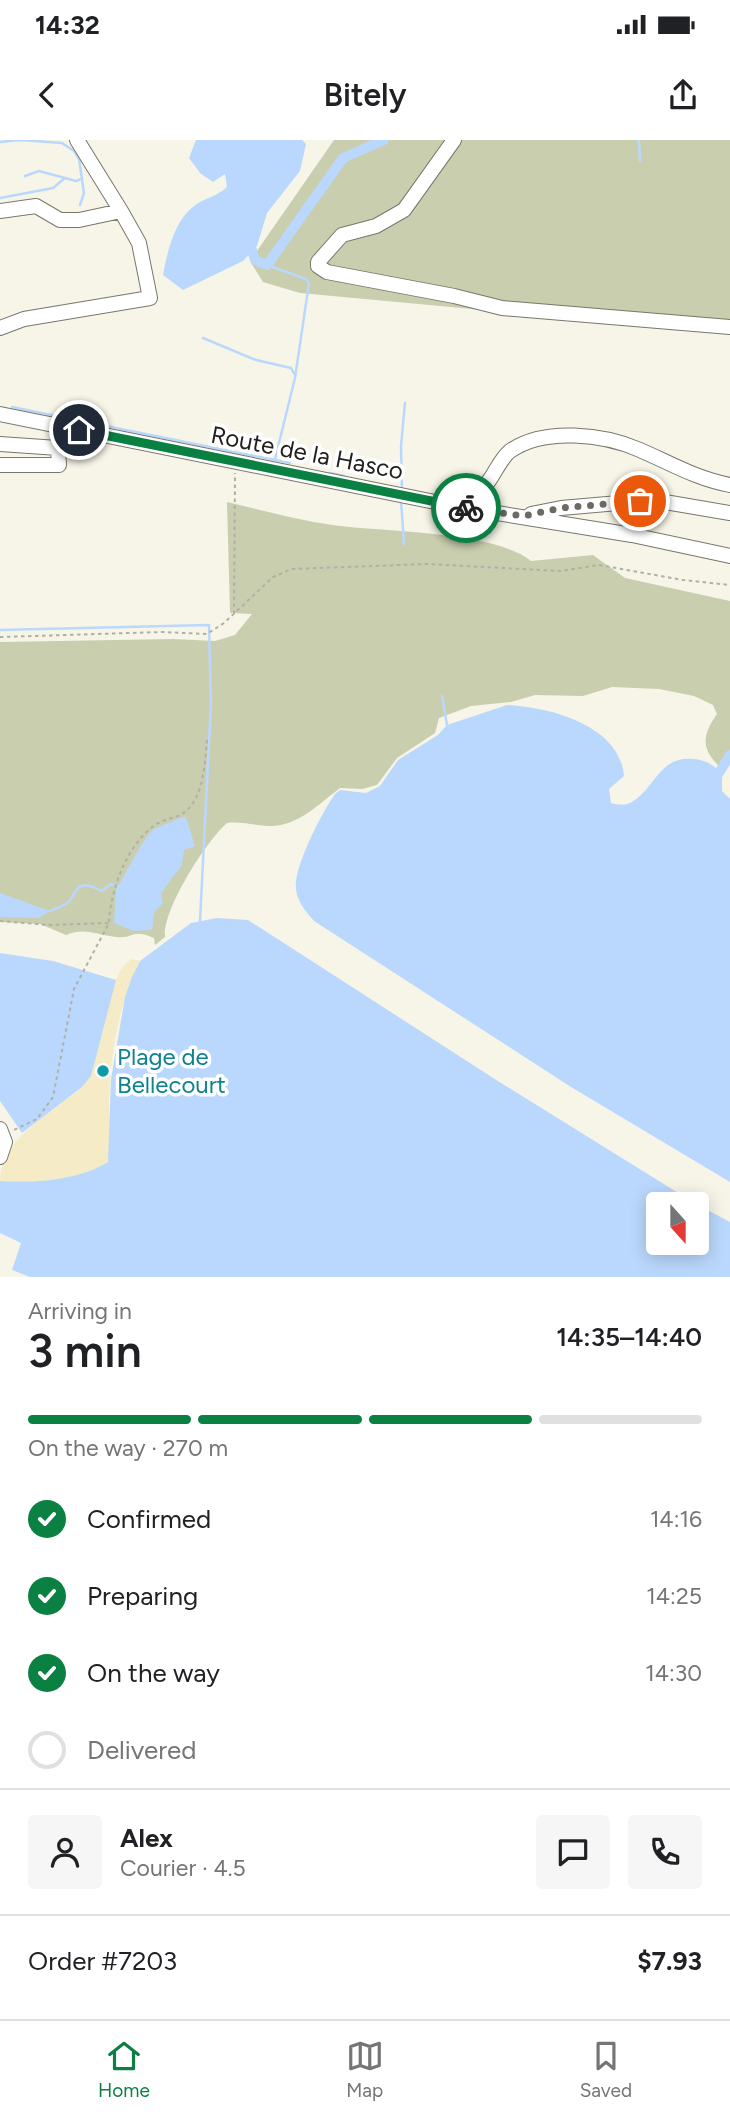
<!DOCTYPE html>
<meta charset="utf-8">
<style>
:root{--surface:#fff;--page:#f6f6f6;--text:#202124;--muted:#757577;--line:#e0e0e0;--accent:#0b8043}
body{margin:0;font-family:Figtree,sans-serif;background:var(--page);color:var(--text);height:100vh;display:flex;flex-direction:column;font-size:26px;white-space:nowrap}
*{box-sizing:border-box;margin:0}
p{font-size:23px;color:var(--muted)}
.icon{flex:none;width:38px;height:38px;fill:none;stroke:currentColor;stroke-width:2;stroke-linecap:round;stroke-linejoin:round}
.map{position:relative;height:1137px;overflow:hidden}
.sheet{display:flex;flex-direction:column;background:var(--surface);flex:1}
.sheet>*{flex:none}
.needle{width:46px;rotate:159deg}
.controls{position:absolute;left:646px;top:1052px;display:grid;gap:14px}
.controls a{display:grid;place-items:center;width:63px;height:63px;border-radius:7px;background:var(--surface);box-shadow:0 4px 18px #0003;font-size:35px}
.pin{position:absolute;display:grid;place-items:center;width:60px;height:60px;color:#fff;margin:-30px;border:4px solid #fff;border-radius:50%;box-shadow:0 2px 7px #0007}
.courier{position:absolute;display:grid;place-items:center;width:70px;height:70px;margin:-35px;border:5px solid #0b8043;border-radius:50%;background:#fff;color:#222;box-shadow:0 2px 9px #0007}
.head em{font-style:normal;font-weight:600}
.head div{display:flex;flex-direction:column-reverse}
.head{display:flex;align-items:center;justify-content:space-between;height:119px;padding:0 28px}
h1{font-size:46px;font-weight:600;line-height:52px}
.bar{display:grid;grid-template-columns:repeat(4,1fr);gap:10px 7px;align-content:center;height:84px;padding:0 28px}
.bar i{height:9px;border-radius:5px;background:var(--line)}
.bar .active{background:var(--accent)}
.bar p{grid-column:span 4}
.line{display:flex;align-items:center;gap:18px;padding:0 28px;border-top:2px solid var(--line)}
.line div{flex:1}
.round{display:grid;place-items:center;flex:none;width:74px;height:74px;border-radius:7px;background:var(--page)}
ol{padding:0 28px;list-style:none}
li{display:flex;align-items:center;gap:21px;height:77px}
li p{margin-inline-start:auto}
li .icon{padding:7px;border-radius:50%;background:var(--accent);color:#fff;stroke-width:4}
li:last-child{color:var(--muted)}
li i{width:38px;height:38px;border:4px solid var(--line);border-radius:50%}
.status{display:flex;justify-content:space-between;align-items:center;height:49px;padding:0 35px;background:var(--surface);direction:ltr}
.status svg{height:19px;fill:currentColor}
header{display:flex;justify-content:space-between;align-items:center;height:91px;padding:0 28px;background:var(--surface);font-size:32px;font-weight:600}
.menu{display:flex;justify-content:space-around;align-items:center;height:98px;border-top:2px solid var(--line);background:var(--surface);font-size:19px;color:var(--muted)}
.menu a{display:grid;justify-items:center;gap:4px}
.menu .active{color:var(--accent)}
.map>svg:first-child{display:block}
.green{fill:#c9ceae}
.sand{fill:#f5ebc6}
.water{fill:#bad8fd}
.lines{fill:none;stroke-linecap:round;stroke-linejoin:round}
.stream{stroke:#bad8fd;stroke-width:2.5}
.canal{stroke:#bad8fd;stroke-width:10}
.minor-casing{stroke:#79776c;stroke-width:16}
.path{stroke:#b2b0a6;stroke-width:2;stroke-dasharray:3.5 3.5;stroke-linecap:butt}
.minor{stroke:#fff;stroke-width:14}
.done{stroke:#6c6b63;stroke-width:7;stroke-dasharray:0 12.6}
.route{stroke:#0b8043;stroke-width:9}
.culture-dot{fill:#0f9aa8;stroke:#fff;stroke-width:2.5}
.labels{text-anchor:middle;stroke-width:7;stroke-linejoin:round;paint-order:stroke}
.street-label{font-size:24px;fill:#21201c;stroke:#fff}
.culture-label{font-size:24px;fill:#0d838f;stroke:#fff;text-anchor:start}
</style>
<div class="status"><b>14:32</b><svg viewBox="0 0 49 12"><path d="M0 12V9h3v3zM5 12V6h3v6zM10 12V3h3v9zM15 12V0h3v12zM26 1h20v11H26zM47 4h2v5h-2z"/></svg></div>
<header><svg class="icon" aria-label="back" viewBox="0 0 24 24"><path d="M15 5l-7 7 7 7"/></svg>Bitely<svg class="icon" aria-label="share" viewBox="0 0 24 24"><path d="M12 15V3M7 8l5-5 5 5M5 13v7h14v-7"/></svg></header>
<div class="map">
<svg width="730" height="1137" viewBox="0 0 730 1137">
<rect width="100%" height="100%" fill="#f7f5e8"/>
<path class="green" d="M334 0H730V193L300 153 263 142 250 121Z
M227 362C261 370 297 380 332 385 382 392 495 391 531 421L593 415 625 438 730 461V620L724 627 719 626C700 608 703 594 717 574L713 565 694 556 659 549 612 547 583 556 535 555 511 562 471 566 439 578 435 593 397 618 377 645 362 649 340 648C320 663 298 686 271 686 256 686 242 681 227 683 207 700 162 770 165 797L155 805 154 798C132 788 134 799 116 797 96 795 86 787 66 795L40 784 0 782V502L173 499 215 501 235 495 252 474 230 473Z"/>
<path class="sand" d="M132 819 140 821C119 861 110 916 109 962 109 982 113 1003 108 1022 78 1041 35 1044 0 1041 1 1003 39 981 65 960 70 957 78 952 82 947 102 918 103 836 132 819Z"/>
<path class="water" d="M196 0H302L306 4 300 31 267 73 257 106 243 121 183 150 163 135C167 113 174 81 194 66 204 58 217 57 227 47L225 34 213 42 200 33 189 18Z
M507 565C549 567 620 585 624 636L609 649 611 663C618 665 625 666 632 662 656 647 660 615 694 619 705 620 715 625 722 634V651L730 659V1042L571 947 314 781C304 770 294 758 296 741 299 718 321 674 335 654L340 650 366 653 380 646 398 620 438 595 447 585Z
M182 677H186L195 706 184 710 182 725 161 753 163 763 154 773 152 790 134 791 114 783 116 750 141 705 152 690Z
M0 753 50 771 39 778 0 777Z
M217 778 248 780 501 943 696 1064H658V1102H696V1064L730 1082V1137H30L12 1130 21 1103 0 1093V1041C35 1043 77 1041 108 1022L111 939 125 857 132 837 140 821 191 783Z
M0 813 53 821 116 840 91 936 82 947 22 993 0 961Z"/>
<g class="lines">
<path class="stream" d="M21 0 62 3 74 11 79 19 84 53 80 65
M639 0 640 21
M0 2 21 0
M25 36 39 31 76 41 81 39
M0 58 53 48 65 38
M267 125 306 139 309 143 295 238 275 319
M203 198 256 220 291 228 295 235
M12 267 290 323
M330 333 344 336
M402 350 401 306 405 263
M401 361 404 404
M0 490 209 485 211 563 200 781
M442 556 447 585
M50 771C56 768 61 767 66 764 78 758 71 735 102 751L111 744 118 746"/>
<path class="canal" d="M252 110 255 120 267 125 343 18 384 0
M714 641 730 615"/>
<defs>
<path id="minor" d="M77 0 121 71
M454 0 404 70 376 86 342 95 318 122V126L327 132 454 156 502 168 730 187
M0 71 36 66 60 80H79L121 71 139 103 150 158 24 179 0 188
M0 274 460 367 632 395 730 416
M0 304 58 308 59 325H0
M460 367C470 359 481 351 488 342 495 333 501 318 510 311 544 287 604 294 640 310 670 323 697 339 730 345
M531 374 561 368 653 360 730 373
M0 989 5 1002 0 1017"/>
</defs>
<use href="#minor" class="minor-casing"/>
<path class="path" d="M234 474 235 333
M0 497 162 492 207 494 224 483 273 437 292 429 427 424 560 431 599 425 683 440 730 445
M0 781 49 785 109 783 74 849 53 957 37 979 14 990
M109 782C111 748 127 705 155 685 164 679 177 678 185 672 204 657 205 622 207 600"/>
<use href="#minor" class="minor"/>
</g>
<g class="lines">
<path class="done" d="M466 368 523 376 561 368 640 361"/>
<path class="route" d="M79 290 466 368"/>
</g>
<circle class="culture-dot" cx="103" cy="931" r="7"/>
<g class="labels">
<g class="street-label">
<text transform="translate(307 313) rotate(11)" y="8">Route de la Hasco</text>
</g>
<g class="culture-label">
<text x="117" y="925">Plage de<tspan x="117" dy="28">Bellecourt</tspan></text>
</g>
</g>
</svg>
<div class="controls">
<a><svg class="needle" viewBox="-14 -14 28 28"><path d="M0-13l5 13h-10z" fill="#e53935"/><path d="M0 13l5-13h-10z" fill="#757577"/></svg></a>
</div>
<div class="pin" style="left:640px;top:361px;background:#ea580c"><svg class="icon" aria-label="bag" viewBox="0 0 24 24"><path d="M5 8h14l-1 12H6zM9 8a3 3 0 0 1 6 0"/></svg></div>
<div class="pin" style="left:79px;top:290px;background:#1f2937"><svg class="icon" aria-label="home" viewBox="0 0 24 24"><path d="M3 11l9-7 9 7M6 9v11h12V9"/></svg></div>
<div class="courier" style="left:466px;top:368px"><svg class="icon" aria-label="bike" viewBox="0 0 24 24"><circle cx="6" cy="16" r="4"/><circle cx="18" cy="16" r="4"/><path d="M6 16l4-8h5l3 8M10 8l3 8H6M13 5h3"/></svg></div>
</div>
<section class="sheet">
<div class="head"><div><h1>3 min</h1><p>Arriving in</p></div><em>14:35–14:40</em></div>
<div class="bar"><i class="active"></i><i class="active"></i><i class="active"></i><i></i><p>On the way · 270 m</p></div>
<ol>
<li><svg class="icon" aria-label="check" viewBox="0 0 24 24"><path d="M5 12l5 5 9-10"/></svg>Confirmed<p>14:16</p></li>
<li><svg class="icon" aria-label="check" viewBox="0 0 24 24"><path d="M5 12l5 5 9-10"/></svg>Preparing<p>14:25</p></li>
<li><svg class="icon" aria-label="check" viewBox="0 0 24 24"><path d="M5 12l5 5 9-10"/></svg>On the way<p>14:30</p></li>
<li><i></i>Delivered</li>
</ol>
<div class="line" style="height:126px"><a class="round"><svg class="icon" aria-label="person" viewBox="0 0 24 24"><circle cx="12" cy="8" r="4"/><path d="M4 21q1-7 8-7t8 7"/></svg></a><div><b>Alex</b><p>Courier · 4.5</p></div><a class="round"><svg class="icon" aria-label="chat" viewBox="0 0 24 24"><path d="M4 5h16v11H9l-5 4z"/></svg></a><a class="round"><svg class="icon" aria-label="phone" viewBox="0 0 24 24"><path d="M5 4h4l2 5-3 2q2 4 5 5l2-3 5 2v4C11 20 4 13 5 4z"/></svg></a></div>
<div class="line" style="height:91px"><div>Order #7203</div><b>$7.93</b></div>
</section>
<nav class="menu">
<a class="active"><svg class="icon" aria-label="home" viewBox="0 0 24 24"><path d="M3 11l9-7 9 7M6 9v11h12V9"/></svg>Home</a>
<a><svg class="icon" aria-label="map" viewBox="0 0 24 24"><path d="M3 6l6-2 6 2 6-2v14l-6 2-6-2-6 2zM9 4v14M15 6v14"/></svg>Map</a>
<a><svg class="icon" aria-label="saved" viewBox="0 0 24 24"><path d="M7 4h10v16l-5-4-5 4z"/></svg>Saved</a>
</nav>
